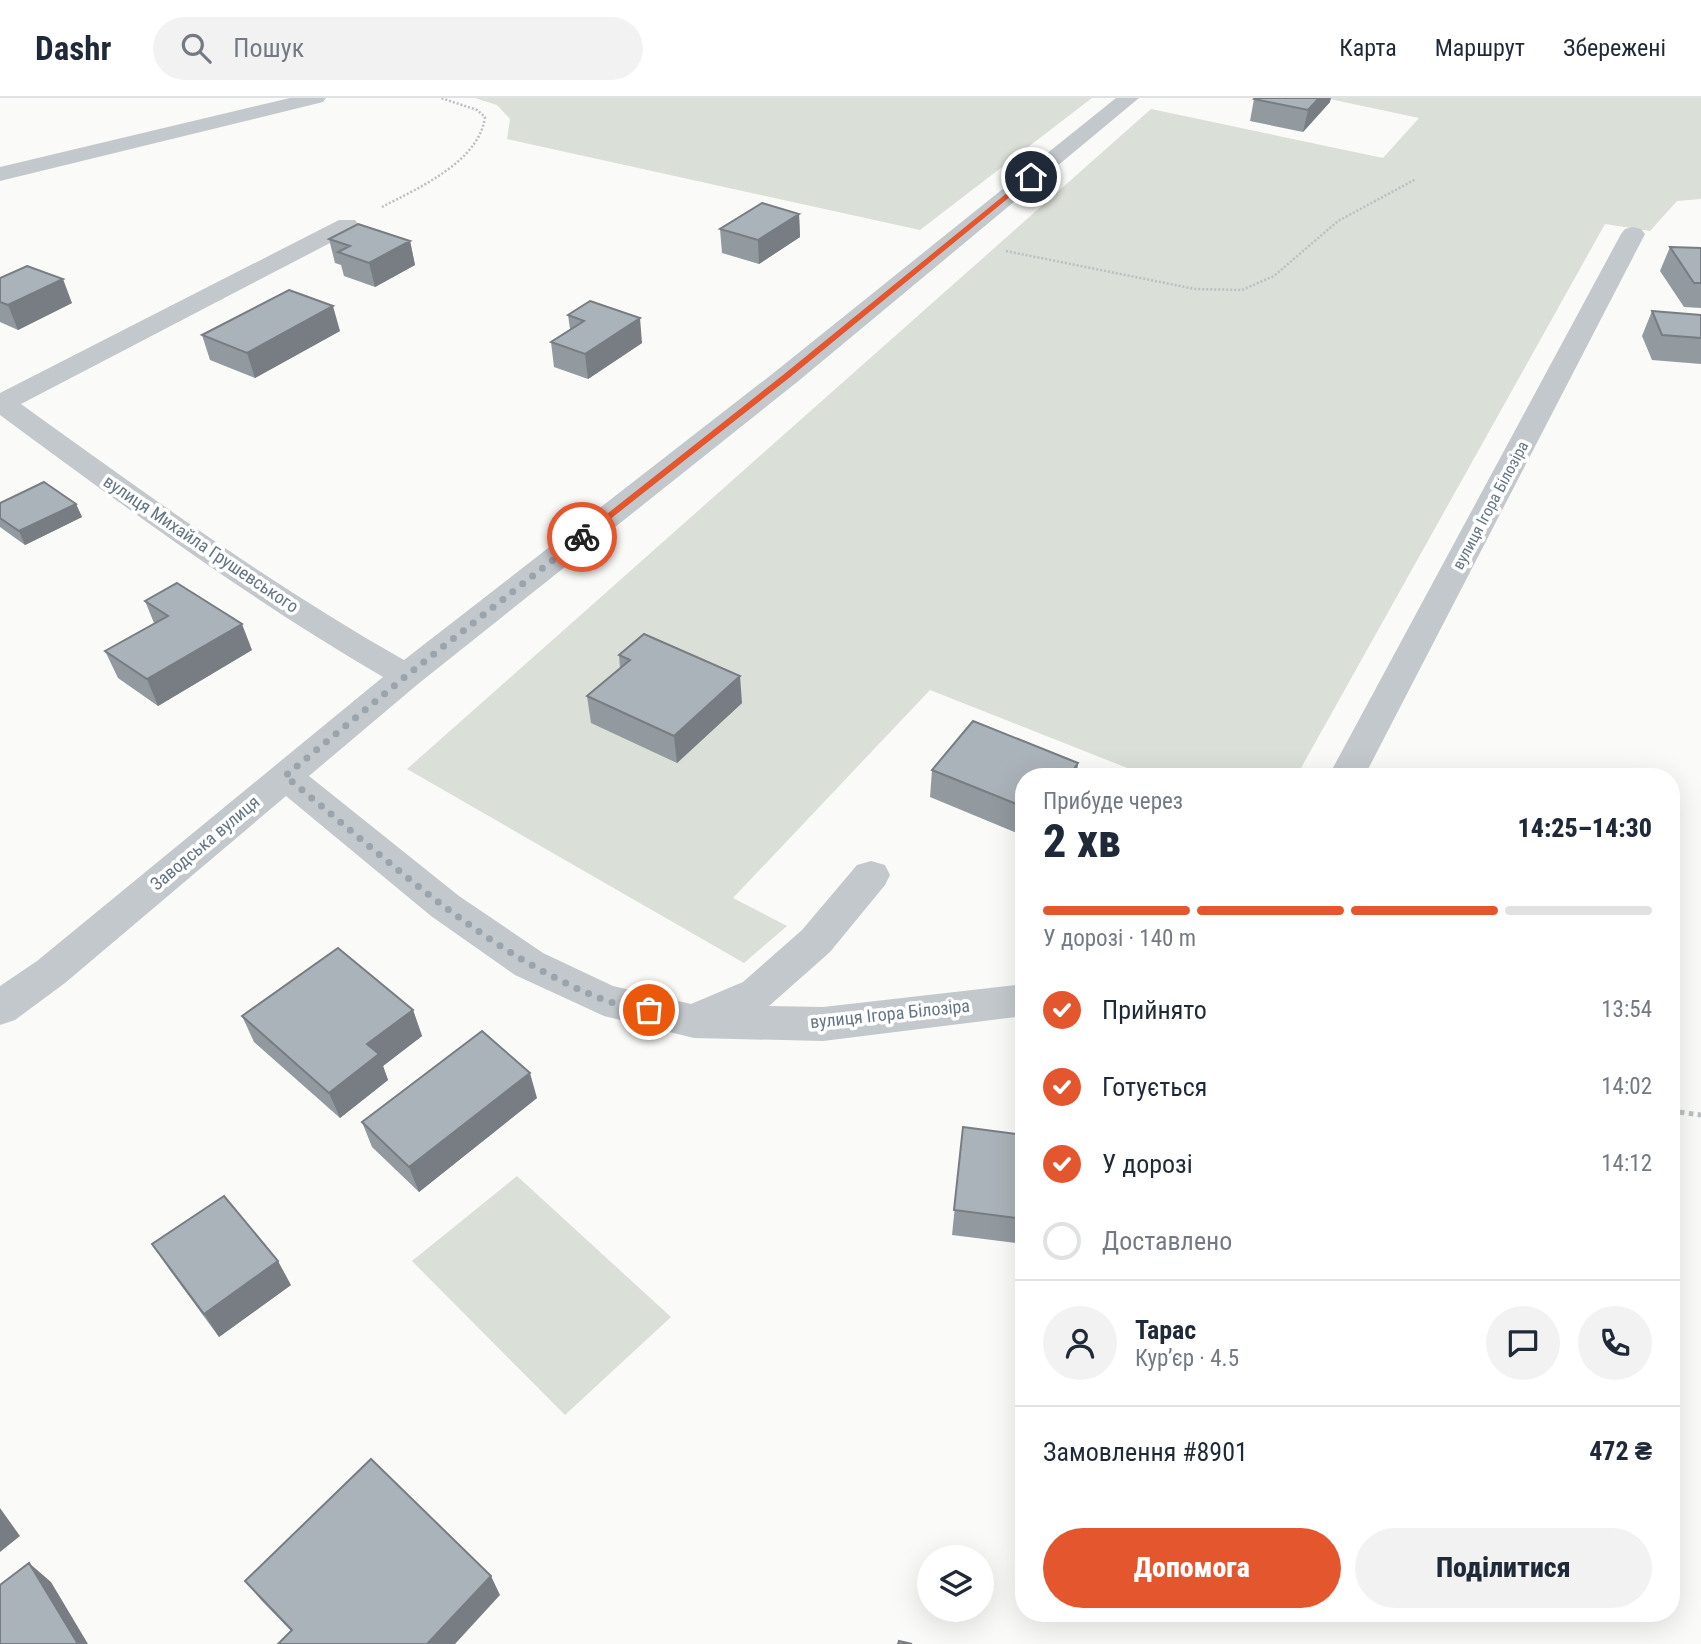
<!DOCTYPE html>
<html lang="uk">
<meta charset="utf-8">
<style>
:root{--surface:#fff;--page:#f2f2f3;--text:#1f2937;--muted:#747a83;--line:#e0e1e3;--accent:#e4572e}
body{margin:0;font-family:"Roboto Condensed",sans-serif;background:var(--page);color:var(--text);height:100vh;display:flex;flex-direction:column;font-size:26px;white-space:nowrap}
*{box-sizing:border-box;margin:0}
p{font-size:23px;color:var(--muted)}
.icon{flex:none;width:38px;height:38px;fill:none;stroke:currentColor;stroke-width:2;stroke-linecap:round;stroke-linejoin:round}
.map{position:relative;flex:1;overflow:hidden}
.sheet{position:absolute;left:1015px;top:670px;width:665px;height:854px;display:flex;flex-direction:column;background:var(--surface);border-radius:28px;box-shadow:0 7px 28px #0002}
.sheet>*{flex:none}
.tools{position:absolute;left:917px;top:1447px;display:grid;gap:14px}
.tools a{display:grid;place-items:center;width:77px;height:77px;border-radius:50%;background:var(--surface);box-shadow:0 7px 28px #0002;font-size:35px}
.pin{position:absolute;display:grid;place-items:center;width:60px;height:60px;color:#fff;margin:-30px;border:4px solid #fff;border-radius:50%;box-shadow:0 2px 7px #0007}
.courier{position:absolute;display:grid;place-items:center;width:70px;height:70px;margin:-35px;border:5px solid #e4572e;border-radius:50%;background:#fff;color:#222;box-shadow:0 2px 9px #0007}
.head em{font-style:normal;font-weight:800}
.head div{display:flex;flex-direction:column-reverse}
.head{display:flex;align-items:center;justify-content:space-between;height:119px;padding:0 28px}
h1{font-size:46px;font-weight:800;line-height:52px}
.bar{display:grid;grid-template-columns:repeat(4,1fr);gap:10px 7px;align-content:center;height:84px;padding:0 28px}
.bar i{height:9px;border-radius:5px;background:var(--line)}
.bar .on{background:var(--accent)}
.bar p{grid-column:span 4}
.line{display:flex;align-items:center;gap:18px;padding:0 28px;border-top:2px solid var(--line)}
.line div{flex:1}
.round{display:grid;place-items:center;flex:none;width:74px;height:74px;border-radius:37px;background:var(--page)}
ol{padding:0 28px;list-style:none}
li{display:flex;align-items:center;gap:21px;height:77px}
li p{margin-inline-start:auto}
li .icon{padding:7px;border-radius:50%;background:var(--accent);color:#fff;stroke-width:4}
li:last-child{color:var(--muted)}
li i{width:38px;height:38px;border:4px solid var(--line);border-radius:50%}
.button{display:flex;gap:14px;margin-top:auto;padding:14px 28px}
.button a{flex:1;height:80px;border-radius:42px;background:var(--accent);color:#fff;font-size:28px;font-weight:800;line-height:80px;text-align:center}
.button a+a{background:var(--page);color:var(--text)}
header{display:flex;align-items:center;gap:42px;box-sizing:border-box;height:98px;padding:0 35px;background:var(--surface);border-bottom:2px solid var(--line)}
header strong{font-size:33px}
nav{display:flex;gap:38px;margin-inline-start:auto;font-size:24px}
.search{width:490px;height:63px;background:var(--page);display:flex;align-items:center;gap:18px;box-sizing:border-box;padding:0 24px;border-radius:38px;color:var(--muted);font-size:26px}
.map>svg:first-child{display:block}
.green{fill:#dadfd7}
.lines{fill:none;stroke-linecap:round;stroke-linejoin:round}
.path-far1{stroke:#bbbfc2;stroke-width:2.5;stroke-dasharray:2 2;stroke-linecap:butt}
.path{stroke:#bbbfc2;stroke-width:5;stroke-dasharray:4.5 4.5;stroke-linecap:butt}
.minor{fill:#c3c8cc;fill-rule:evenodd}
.wall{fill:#929a9f}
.shaded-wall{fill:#777d82}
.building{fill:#aab3b9;stroke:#777d82;stroke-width:2}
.route{fill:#e4572e}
.done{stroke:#99a4ac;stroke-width:7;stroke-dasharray:0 12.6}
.labels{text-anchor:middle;stroke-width:7;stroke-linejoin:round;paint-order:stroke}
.far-street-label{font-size:16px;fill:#657683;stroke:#fff}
.street-label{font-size:18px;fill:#657683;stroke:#fff}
</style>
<header>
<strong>Dashr</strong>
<div class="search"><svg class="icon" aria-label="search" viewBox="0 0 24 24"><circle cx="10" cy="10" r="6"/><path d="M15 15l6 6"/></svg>Пошук</div>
<nav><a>Карта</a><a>Маршрут</a><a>Збережені</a></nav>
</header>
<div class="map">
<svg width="1701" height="1546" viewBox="0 0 1701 1546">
<rect width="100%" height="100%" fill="#fafaf8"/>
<path class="green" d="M475 0H1092L920 132 507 41 510 21 497 7Z
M1325 0H1701V101L1677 103 1650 133 1605 126 1296 679H1150L930 592 733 800 787 828 744 865 407 671 1151 11 1383 60 1419 20Z
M517 1078 671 1219 565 1317 412 1163Z"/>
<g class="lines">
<path class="path-far1" d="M382 109C418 90 479 64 485 19L477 12 441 0
M1006 153 1195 191 1242 192 1274 178 1338 123 1416 81"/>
<path class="path" d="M1671 1013 1701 1017"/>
<path class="minor" d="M290 0H326L323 4 0 83V69Z
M1116 0H1139L796 285 418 586 309 678 459 798 543 855 613 888 691 906 743 884 802 832 857 767 871 763 885 767 890 777 885 787 830 854 769 908 823 909 1024 886V918L823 943 694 940 604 918 515 877 431 818 286 698 65 885 15 922 0 927V888L37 863 383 579C249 501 125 409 0 317V295L339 122H355L359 127 355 132 21 306C146 396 270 486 404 562L776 273Z
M1633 129 1641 131 1645 136 1364 679H1328L1621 136 1625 131Z"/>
</g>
<path class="wall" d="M1254 1 1330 4 1303 34 1250 23Z
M799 116 800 139 759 166 722 155 720 131Z
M329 141 410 143 415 167 375 189 344 178 341 167 335 165Z
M1670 149 1701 150V210L1684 209 1660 173Z
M0 180 72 205 18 232 0 224Z
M1652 213 1701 217V266L1652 262 1642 238Z
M568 217 642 245 588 281 554 269 551 244 570 231Z
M340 233 255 280 210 262 202 237Z
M0 405 76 406 82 419 25 447 0 429Z
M145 503 252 552 158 608 118 580 105 553 154 525Z
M619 557 742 605 677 665 591 625 587 598 620 570Z
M1078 665 1076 679H1024V738L930 699 932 672Z
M413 912 422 938 383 968 388 982 340 1020 254 944 242 918Z
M537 1000 419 1094 372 1049 362 1024Z
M963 1029 1024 1037V1146L952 1137Z
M152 1146 291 1187 219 1239 169 1171Z
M245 1483 500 1497 291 1533 261 1502Z"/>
<path class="shaded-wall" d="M1319 0H1331L1330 4 1303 34 1308 12Z
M799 116 800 139 759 166 758 142Z
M410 143 415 167 375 189 369 165Z
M63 181 72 205 18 232 8 207Z
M333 208 340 233 255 280 247 255Z
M640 220 642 245 588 281 585 256Z
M76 406 82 419 25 447 19 433Z
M242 526 252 552 158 608 147 581Z
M740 578 742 605 677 665 674 638Z
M1078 665 1076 679H1068Z
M413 912 422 938 383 968 388 982 340 1020 329 995 367 946Z
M530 975 537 1000 419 1094 409 1069Z
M278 1163 291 1187 219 1239 204 1216Z
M0 1410 20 1438 0 1454Z
M29 1465 51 1484 88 1546H78Z
M491 1478 500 1497 455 1546H427Z"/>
<path class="building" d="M1255 0H1319L1308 12 1254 1Z
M762 105 799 116 758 142 720 131Z
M358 126 410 143 369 165 338 154 350 148 329 141Z
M1670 149 1701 150V185H1694Z
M27 168 63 181 8 207 0 204V180Z
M289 192 333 208 247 255 202 237Z
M590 203 640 220 585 256 551 244 584 223 568 217Z
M1652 213 1701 217V240L1662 237Z
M44 384 76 406 19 433 0 420V405Z
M177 485 242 526 147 581 105 553 168 518 145 503Z
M644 536 740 578 674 638 587 598 630 562 619 557Z
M973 623 1078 665 1068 679H1024V709L932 672Z
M338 850 413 912 367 946 379 956 329 995 242 918Z
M482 933 530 975 409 1069 362 1024Z
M963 1029 1024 1037V1121L954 1112Z
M224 1098 278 1163 204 1216 152 1146Z
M371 1361 491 1478 427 1546H278L292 1532 245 1483Z
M29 1465 78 1546H0V1487Z
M899 1543 912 1546H898Z"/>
<path class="route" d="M1029 77 1034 79 789 280 585 441H579V438L783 277Z"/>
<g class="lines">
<path class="done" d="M582 439 406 578 285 678C384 758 482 854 602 901 616 907 634 909 649 912"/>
</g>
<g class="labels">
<g class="far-street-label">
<text transform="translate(1490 407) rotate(-62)" y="6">вулиця Ігора Білозіра</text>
</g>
<g class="street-label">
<text transform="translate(201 446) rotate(34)" y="6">вулиця Михайла Грушевського</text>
<text transform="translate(205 745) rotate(-40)" y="6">Заводська вулиця</text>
<text transform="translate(890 916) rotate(-6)" y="6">вулиця Ігора Білозіра</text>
</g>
</g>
</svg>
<div class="tools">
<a><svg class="icon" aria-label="layers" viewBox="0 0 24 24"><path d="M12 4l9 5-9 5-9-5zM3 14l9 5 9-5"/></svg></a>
</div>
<div class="pin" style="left:649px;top:912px;background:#ea580c"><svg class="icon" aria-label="bag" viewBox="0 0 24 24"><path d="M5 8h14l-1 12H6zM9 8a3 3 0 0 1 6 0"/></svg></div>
<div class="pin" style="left:1031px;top:79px;background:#1f2937"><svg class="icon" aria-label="home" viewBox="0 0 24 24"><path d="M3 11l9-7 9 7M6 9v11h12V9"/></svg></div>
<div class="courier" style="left:582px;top:439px"><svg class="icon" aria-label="bike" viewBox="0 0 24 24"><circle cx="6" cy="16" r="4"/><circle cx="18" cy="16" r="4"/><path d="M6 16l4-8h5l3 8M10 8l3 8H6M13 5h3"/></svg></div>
<section class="sheet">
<div class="head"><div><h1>2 хв</h1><p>Прибуде через</p></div><em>14:25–14:30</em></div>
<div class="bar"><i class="on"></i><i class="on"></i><i class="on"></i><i></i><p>У дорозі · 140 m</p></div>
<ol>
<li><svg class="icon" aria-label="check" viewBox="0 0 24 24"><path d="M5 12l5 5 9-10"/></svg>Прийнято<p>13:54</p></li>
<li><svg class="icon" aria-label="check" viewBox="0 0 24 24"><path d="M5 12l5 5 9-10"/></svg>Готується<p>14:02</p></li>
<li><svg class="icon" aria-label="check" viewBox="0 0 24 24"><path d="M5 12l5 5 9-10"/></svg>У дорозі<p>14:12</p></li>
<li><i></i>Доставлено</li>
</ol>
<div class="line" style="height:126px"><a class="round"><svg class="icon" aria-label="person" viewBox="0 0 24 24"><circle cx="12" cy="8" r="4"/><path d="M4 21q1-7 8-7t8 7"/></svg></a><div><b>Тарас</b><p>Кур’єр · 4.5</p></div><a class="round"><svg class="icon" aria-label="chat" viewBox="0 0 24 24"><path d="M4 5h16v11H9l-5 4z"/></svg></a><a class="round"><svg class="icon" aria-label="phone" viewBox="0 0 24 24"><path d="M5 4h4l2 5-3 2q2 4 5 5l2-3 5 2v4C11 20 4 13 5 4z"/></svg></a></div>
<div class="line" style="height:91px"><div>Замовлення #8901</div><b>472 ₴</b></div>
<div class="button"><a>Допомога</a><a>Поділитися</a></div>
</section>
</div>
